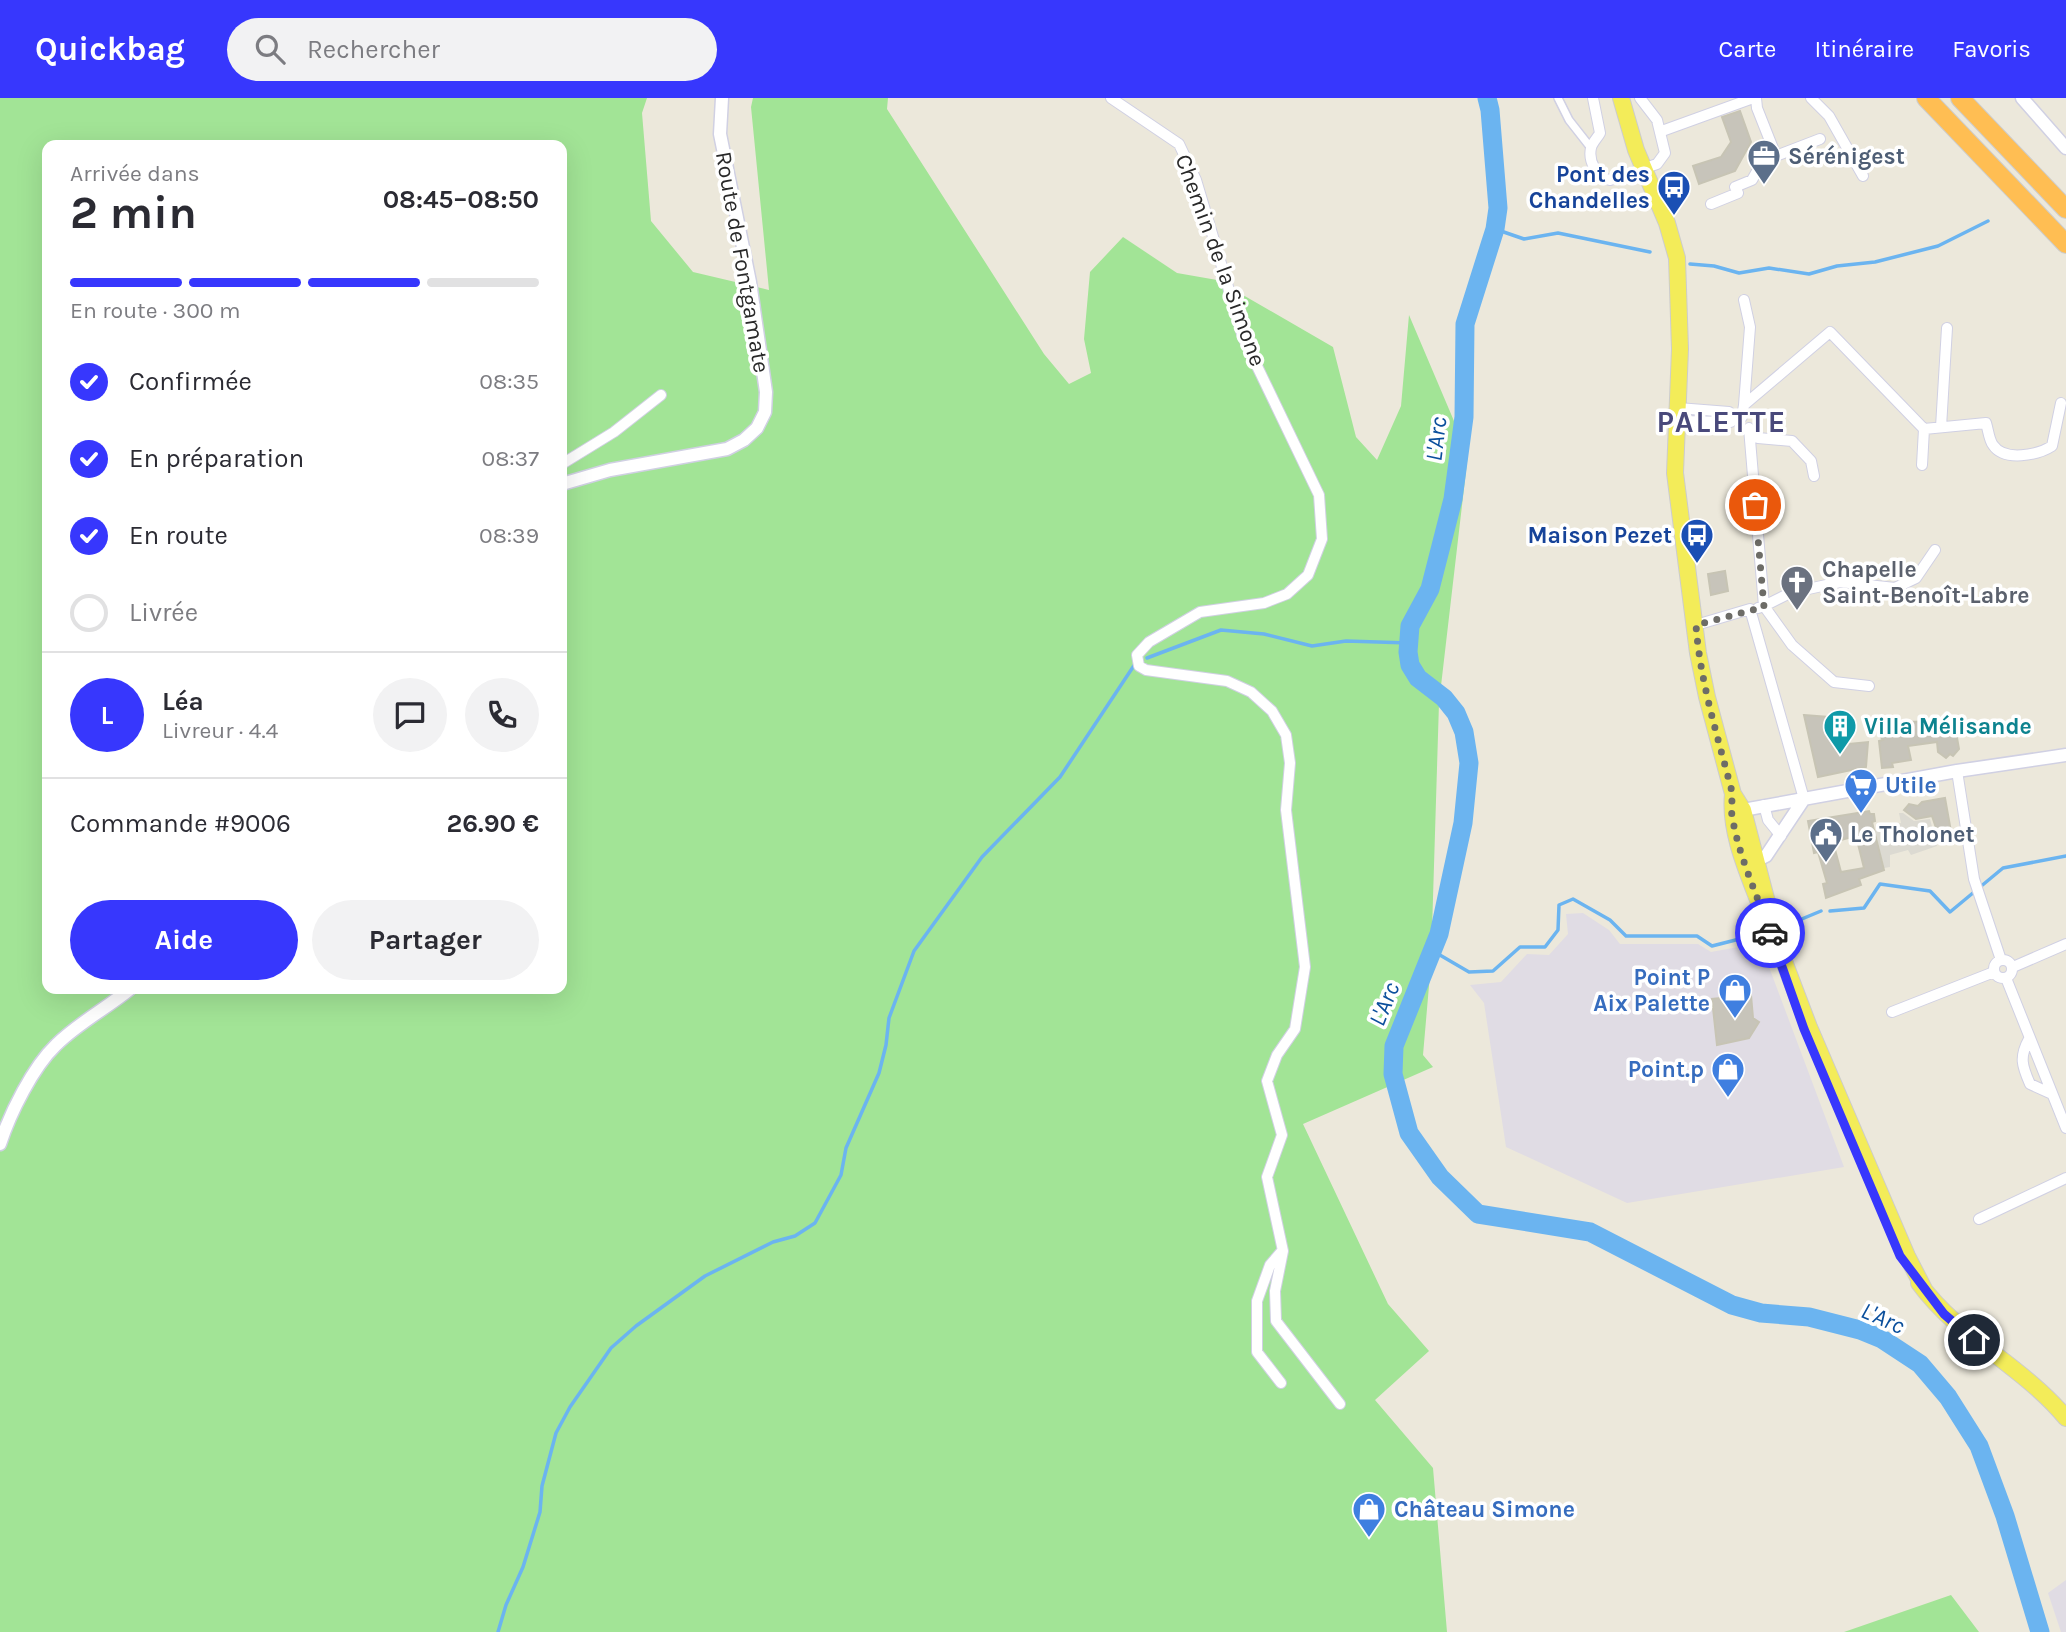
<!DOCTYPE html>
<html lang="fr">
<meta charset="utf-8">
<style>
:root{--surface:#fff;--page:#f2f2f3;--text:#2b2b33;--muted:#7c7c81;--line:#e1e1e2;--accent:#3737fd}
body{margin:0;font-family:Karla,sans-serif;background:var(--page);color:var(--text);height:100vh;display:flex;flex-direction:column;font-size:26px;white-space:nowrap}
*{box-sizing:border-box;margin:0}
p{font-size:23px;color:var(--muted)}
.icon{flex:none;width:38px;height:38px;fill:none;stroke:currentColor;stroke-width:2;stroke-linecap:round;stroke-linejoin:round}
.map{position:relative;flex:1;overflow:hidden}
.panel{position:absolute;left:42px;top:42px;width:525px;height:854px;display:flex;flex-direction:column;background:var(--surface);border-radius:14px;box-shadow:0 7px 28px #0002}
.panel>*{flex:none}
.pin{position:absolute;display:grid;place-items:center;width:60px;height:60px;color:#fff;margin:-30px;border:4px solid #fff;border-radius:50%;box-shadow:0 2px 7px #0007}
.courier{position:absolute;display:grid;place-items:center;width:70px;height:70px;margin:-35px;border:5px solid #3737fd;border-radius:50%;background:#fff;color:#222;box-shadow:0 2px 9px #0007}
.overview em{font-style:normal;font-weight:700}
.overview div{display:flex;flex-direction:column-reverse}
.overview{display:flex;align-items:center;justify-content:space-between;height:119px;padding:0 28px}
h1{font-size:46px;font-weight:700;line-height:52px}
.bar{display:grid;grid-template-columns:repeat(4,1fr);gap:10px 7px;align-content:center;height:84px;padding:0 28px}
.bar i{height:9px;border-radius:5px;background:var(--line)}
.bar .current{background:var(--accent)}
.bar p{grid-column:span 4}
.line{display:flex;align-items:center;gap:18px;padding:0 28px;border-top:2px solid var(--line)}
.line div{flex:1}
.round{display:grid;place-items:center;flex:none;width:74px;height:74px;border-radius:37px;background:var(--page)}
ol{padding:0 28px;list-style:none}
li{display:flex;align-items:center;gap:21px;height:77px}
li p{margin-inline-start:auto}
li .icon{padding:7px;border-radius:50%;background:var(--accent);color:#fff;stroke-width:4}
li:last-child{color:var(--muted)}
li i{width:38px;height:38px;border:4px solid var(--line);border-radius:50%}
.button{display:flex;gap:14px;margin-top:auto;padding:14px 28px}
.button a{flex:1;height:80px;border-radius:42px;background:var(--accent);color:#fff;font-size:28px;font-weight:700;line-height:80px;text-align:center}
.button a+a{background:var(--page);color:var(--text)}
header{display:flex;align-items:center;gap:42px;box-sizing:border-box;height:98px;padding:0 35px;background:var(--accent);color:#fff}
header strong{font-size:33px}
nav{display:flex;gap:38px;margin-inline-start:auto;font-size:24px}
.search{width:490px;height:63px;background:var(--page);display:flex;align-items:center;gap:18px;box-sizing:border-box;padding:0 24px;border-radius:38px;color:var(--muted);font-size:26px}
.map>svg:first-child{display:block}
.industrial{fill:#e0dce4}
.green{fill:#a2e496;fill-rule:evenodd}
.plaza{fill:#dcdad2}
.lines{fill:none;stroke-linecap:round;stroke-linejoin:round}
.stream{stroke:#6bb4f0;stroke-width:3.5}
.river{stroke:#6bb4f0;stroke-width:19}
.building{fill:#c7c4ba;stroke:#c7c4b4;stroke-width:2;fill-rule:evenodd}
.pedestrian-casing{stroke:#d0d0e3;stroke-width:10}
.minor-casing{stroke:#d0d0e3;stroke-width:12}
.tertiary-casing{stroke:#d0d0e3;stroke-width:15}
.primary-casing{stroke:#ccc;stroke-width:18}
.motorway-casing{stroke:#ccc;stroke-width:20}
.pedestrian{stroke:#fff;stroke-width:7}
.minor{stroke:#fff;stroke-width:10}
.tertiary{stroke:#fff;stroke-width:12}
.primary{stroke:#f3ec59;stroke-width:16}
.motorway{stroke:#ffbe53;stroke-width:18}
.done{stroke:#6d6c67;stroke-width:7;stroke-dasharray:0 12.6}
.route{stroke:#3737fd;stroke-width:9}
.labels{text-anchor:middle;stroke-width:7;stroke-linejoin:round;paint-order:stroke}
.service-label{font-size:23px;font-weight:bold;fill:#4e5e75;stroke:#fff;text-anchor:start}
.transit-label{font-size:23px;font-weight:bold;fill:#164399;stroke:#fff;text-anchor:end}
.street-label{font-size:23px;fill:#292929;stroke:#fff}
.worship-label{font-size:23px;font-weight:bold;fill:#5b616d;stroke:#fff;text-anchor:start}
.culture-label{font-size:23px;font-weight:bold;fill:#0d838f;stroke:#fff;text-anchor:start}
.shop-label{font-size:23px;font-weight:bold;fill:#366cbe;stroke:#fff;text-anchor:start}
.water-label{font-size:24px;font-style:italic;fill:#0b4f9c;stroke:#fff}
.district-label{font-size:30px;font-weight:bold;letter-spacing:2px;fill:#49497b;stroke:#fff}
</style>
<header>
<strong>Quickbag</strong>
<div class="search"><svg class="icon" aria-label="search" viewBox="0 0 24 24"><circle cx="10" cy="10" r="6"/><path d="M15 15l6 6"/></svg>Rechercher</div>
<nav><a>Carte</a><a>Itinéraire</a><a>Favoris</a></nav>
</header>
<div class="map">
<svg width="2066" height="1534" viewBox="0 0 2066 1534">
<rect width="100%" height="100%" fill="#ece8db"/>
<path class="industrial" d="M1583 815 1609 832 1620 846H1698L1711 854 1760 845 1844 1069 1627 1105 1506 1049 1484 905 1470 887 1501 884 1527 856 1549 857 1568 836 1566 816Z
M2066 1482V1534H2061L2048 1495Z"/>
<path class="green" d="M0 0H647L642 15 651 123 693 174 769 192 751 9 753 0H888L887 11 1044 256 1069 286 1091 275 1084 241 1090 174 1123 139 1177 175 1217 182 1333 249 1356 339 1377 362 1401 308 1409 217 1468 356 1439 605 1431 865 1423 957 1433 969 1303 1026 1388 1206 1429 1253 1375 1302 1433 1370 1447 1534H0ZM47 47H562V891H47Z
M1951 1497 1979 1534H1844Z"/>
<path class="plaza" d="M1899 715H1903L1914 723 1930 721 1937 748 1911 757 1908 752 1890 757V769L1884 770 1875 732 1901 725Z"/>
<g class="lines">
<path class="stream" d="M1495 131 1524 141 1558 135 1650 154
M1690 166 1714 168 1739 175 1769 170 1809 176 1837 168 1875 164 1938 148 1988 123
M1147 560 1221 532 1264 536 1312 548 1346 543 1409 545
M1830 813 1864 810 1880 786 1930 793 1950 814 2003 770 2066 758
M1778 831 1821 813
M1433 853 1469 874 1493 873 1520 849H1545L1558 832 1559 807 1573 801 1610 822 1626 838H1697L1712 848 1771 833
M498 1534 506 1507 523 1469 540 1414 542 1388 556 1335 570 1309 611 1250 636 1228 705 1178 773 1144 795 1138 815 1125 841 1077 846 1050 879 975 886 947 889 920 914 853 982 759 1060 679 1135 566"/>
<path class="river" d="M1487 0 1490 12 1498 110 1495 131 1465 226 1464 319 1453 401 1430 491 1410 528 1408 554 1410 567 1418 580 1444 600 1456 615 1464 634 1469 665 1463 725 1439 836 1394 948 1393 976 1409 1035 1440 1079 1478 1116 1590 1134 1732 1207 1761 1215 1809 1219 1860 1232 1882 1241 1920 1266 1948 1299 1979 1348 2005 1418 2040 1534"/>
</g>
<path class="building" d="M1740 13 1751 44 1735 73 1699 86 1693 68 1721 59 1731 44 1722 19Z
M1725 473 1728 493 1711 497 1708 476Z
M1804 617 1829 619 1838 647 1868 644 1866 669 1818 679Z
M1935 623 1956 634 1959 651 1953 658 1950 656 1946 660 1938 654 1937 644 1908 648 1911 662 1892 665 1893 669 1882 670 1879 643 1883 642 1879 637 1886 631 1889 634 1907 624Z
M1945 700 1952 739 1945 741 1938 736 1932 718 1916 721 1904 712 1909 706 1918 708 1922 704Z
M1869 713 1870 716H1874L1875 723 1872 724 1884 772 1859 781 1861 787 1826 800 1823 786 1827 785 1818 754 1814 755 1808 723ZM1856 738 1864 770 1841 774 1833 744Z
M1751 897 1753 920 1759 924 1749 940 1717 947 1712 901Z"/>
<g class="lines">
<defs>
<path id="pedestrian" d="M1558 0 1569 22 1591 50"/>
<path id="minor" d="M1111 0 1179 46 1196 82 1243 239 1319 397 1322 441 1308 477 1287 496 1264 505 1200 514 1149 544 1137 557 1139 568 1146 572 1227 583 1251 594 1272 613 1286 637 1290 665 1286 712 1305 869 1295 931 1277 957 1267 983 1282 1037 1267 1079 1283 1153 1275 1193 1276 1223 1340 1306
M1593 0 1600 35C1598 39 1592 45 1591 50 1588 63 1597 80 1610 82L1657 66 1665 55 1657 22 1640 0
M1756 0 1757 10 1776 58 1820 41
M1811 0 1829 18 1863 78
M1662 33 1753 0
M1711 106 1738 95 1735 89 1752 82 1764 61 1776 58
M1744 307 1750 229 1744 202
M1742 319 1744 307 1830 234 1924 331 1986 325C1988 331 1989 342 1993 347 2004 364 2038 357 2052 348L2061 305
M1677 323 1731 324 1734 319 1729 314 1678 310
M1941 329 1947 230
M1749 330 1764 508 1758 510
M1749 331 1758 340 1792 343 1811 363 1814 378
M562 366 614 334 661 297
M1922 367 1924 331
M1696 527 1750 511 1804 701
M1869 588 1834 584 1792 547 1764 508 1790 495 1840 484 1895 490 1916 480 1935 452
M1957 673 1974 781 2001 862
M1764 707 1768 722 1781 738
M1994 871a9 9 0 1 1 18 0a9 9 0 1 1-18 0Z
M2013 869 2066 846
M2006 880 2066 1030
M1892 914 1994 874
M2029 941C2019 959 2022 968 2030 986L2052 996
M1979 1121 2066 1080
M1281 1285 1257 1254V1203L1270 1167 1282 1153"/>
<path id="tertiary" d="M2022 0 2066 50
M562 386 610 372 727 351 744 342 757 330 765 314 766 294 750 184 720 36 722 0
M1743 712 1957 673 2066 657
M1750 758 1758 762 1766 758 1804 701
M0 1046C10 1015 33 969 56 947 78 925 107 910 130 891"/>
<path id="primary" d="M1621 0 1636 52 1667 125 1677 160 1680 251 1675 375 1698 555 1707 599 1733 696 1743 712 1779 850 1809 929 1907 1158 1924 1191
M1733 696C1729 733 1747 773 1760 807
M1919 1185C1959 1240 2023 1268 2066 1320"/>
<path id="motorway" d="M1926 0 2066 146
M1960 0 2066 111"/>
</defs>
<use href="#pedestrian" class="pedestrian-casing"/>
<use href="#minor" class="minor-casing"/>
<use href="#tertiary" class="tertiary-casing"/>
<use href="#primary" class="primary-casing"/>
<use href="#motorway" class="motorway-casing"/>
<use href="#pedestrian" class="pedestrian"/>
<use href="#minor" class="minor"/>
<use href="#tertiary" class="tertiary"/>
<use href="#primary" class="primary"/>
<use href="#motorway" class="motorway"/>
</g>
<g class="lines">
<path class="done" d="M1755 407 1764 509 1696 527C1700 583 1717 636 1731 690 1734 699 1730 708 1732 717 1738 757 1757 796 1770 835"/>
<path class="route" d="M1770 835 1804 931 1900 1158 1944 1216 1974 1242"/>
</g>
<defs>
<symbol id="office-pin" viewBox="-11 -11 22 30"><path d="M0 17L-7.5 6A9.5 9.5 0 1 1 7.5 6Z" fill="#5c6f8a" stroke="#fff"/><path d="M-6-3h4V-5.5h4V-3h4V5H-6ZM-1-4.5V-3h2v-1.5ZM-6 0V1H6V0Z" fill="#fff"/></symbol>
<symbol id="bus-pin" viewBox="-11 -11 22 30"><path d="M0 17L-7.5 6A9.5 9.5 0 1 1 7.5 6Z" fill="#1a4fb4" stroke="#fff"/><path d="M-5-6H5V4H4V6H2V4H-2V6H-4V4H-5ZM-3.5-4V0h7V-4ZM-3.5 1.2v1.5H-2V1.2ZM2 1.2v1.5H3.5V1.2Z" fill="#fff"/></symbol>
<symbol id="church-pin" viewBox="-11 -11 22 30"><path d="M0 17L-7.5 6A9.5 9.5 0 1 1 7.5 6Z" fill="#6b7280" stroke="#fff"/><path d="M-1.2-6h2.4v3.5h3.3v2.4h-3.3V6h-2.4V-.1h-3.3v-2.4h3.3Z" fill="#fff"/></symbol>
<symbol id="building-pin" viewBox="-11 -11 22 30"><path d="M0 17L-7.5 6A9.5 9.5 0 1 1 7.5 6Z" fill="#0f9aa8" stroke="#fff"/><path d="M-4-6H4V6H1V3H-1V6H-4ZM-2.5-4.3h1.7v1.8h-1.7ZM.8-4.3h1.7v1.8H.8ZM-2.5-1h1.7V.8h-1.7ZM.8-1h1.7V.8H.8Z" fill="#fff"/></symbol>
<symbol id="supermarket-pin" viewBox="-11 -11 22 30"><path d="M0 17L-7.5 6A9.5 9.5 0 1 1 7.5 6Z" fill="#3f7fe0" stroke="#fff"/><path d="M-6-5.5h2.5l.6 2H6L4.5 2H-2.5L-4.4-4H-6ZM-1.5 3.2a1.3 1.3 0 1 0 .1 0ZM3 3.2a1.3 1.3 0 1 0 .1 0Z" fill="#fff"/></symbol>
<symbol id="civic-pin" viewBox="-11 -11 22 30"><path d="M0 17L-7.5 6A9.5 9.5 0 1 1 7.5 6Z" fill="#5c6f8a" stroke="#fff"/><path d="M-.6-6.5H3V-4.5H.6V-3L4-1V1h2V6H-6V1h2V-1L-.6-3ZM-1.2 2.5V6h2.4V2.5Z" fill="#fff"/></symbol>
<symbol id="shop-pin" viewBox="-11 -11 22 30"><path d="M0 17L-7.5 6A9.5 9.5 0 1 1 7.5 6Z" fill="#3f7fe0" stroke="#fff"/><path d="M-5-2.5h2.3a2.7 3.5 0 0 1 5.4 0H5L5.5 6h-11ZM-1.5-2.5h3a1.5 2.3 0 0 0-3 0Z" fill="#fff"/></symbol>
</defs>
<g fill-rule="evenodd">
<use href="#office-pin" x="1745" y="39" width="38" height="52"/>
<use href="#bus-pin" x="1655" y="70" width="38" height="52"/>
<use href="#bus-pin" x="1678" y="418" width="38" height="52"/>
<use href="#church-pin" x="1778" y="465" width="38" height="52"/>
<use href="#building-pin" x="1821" y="609" width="38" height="52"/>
<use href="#supermarket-pin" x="1842" y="668" width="38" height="52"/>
<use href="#civic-pin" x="1807" y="717" width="38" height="52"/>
<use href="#shop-pin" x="1716" y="873" width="38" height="52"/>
<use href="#shop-pin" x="1709" y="952" width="38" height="52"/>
<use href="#shop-pin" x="1350" y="1392" width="38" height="52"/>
</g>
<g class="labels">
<g class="service-label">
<text x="1788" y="66">Sérénigest</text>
<text x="1850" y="744">Le Tholonet</text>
</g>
<g class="transit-label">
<text x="1650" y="84">Pont des<tspan x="1650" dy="26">Chandelles</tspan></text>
<text x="1672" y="445">Maison Pezet</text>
</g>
<g class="street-label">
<text transform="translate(1221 162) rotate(70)" y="8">Chemin de la Simone</text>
<text transform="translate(743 164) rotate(80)" y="8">Route de Fontgamate</text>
</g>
<g class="worship-label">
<text x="1822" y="479">Chapelle<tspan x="1822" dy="26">Saint-Benoît-Labre</tspan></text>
</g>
<g class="culture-label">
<text x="1864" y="636">Villa Mélisande</text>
</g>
<g class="shop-label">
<text x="1885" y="695">Utile</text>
<text x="1710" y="887" text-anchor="end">Point P<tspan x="1710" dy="26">Aix Palette</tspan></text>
<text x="1704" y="979" text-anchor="end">Point.p</text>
<text x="1394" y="1419">Château Simone</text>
</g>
<g class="water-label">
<text transform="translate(1436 341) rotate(-83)" y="8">L'Arc</text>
<text transform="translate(1384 906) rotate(-68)" y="8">L'Arc</text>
<text transform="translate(1883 1220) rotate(24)" y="8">L'Arc</text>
</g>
<g class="district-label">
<text x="1722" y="334">PALETTE</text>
</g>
</g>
</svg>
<div class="pin" style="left:1755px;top:407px;background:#ea580c"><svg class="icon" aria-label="bag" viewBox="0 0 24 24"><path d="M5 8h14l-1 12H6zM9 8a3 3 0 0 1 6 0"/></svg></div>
<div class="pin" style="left:1974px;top:1242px;background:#1f2937"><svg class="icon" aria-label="home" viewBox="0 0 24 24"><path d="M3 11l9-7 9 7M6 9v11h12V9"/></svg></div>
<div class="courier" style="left:1770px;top:835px"><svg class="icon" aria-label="car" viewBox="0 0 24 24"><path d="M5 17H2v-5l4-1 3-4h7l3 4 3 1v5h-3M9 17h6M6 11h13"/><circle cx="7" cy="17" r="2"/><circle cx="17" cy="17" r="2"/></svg></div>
<section class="panel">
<div class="overview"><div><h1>2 min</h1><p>Arrivée dans</p></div><em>08:45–08:50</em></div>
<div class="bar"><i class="current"></i><i class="current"></i><i class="current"></i><i></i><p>En route · 300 m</p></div>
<ol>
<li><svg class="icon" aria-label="check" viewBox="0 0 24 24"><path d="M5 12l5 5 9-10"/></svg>Confirmée<p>08:35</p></li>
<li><svg class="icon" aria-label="check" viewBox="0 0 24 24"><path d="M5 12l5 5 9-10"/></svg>En préparation<p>08:37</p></li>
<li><svg class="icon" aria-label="check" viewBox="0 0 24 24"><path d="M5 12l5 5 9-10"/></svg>En route<p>08:39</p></li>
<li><i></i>Livrée</li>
</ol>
<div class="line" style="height:126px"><b class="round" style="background:var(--accent);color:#fff">L</b><div><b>Léa</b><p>Livreur · 4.4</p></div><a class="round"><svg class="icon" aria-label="chat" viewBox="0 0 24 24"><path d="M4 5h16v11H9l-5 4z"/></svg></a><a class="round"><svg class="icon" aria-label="phone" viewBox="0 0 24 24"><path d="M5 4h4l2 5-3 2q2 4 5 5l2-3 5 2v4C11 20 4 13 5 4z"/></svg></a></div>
<div class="line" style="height:91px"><div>Commande #9006</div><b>26.90 €</b></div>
<div class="button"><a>Aide</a><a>Partager</a></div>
</section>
</div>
